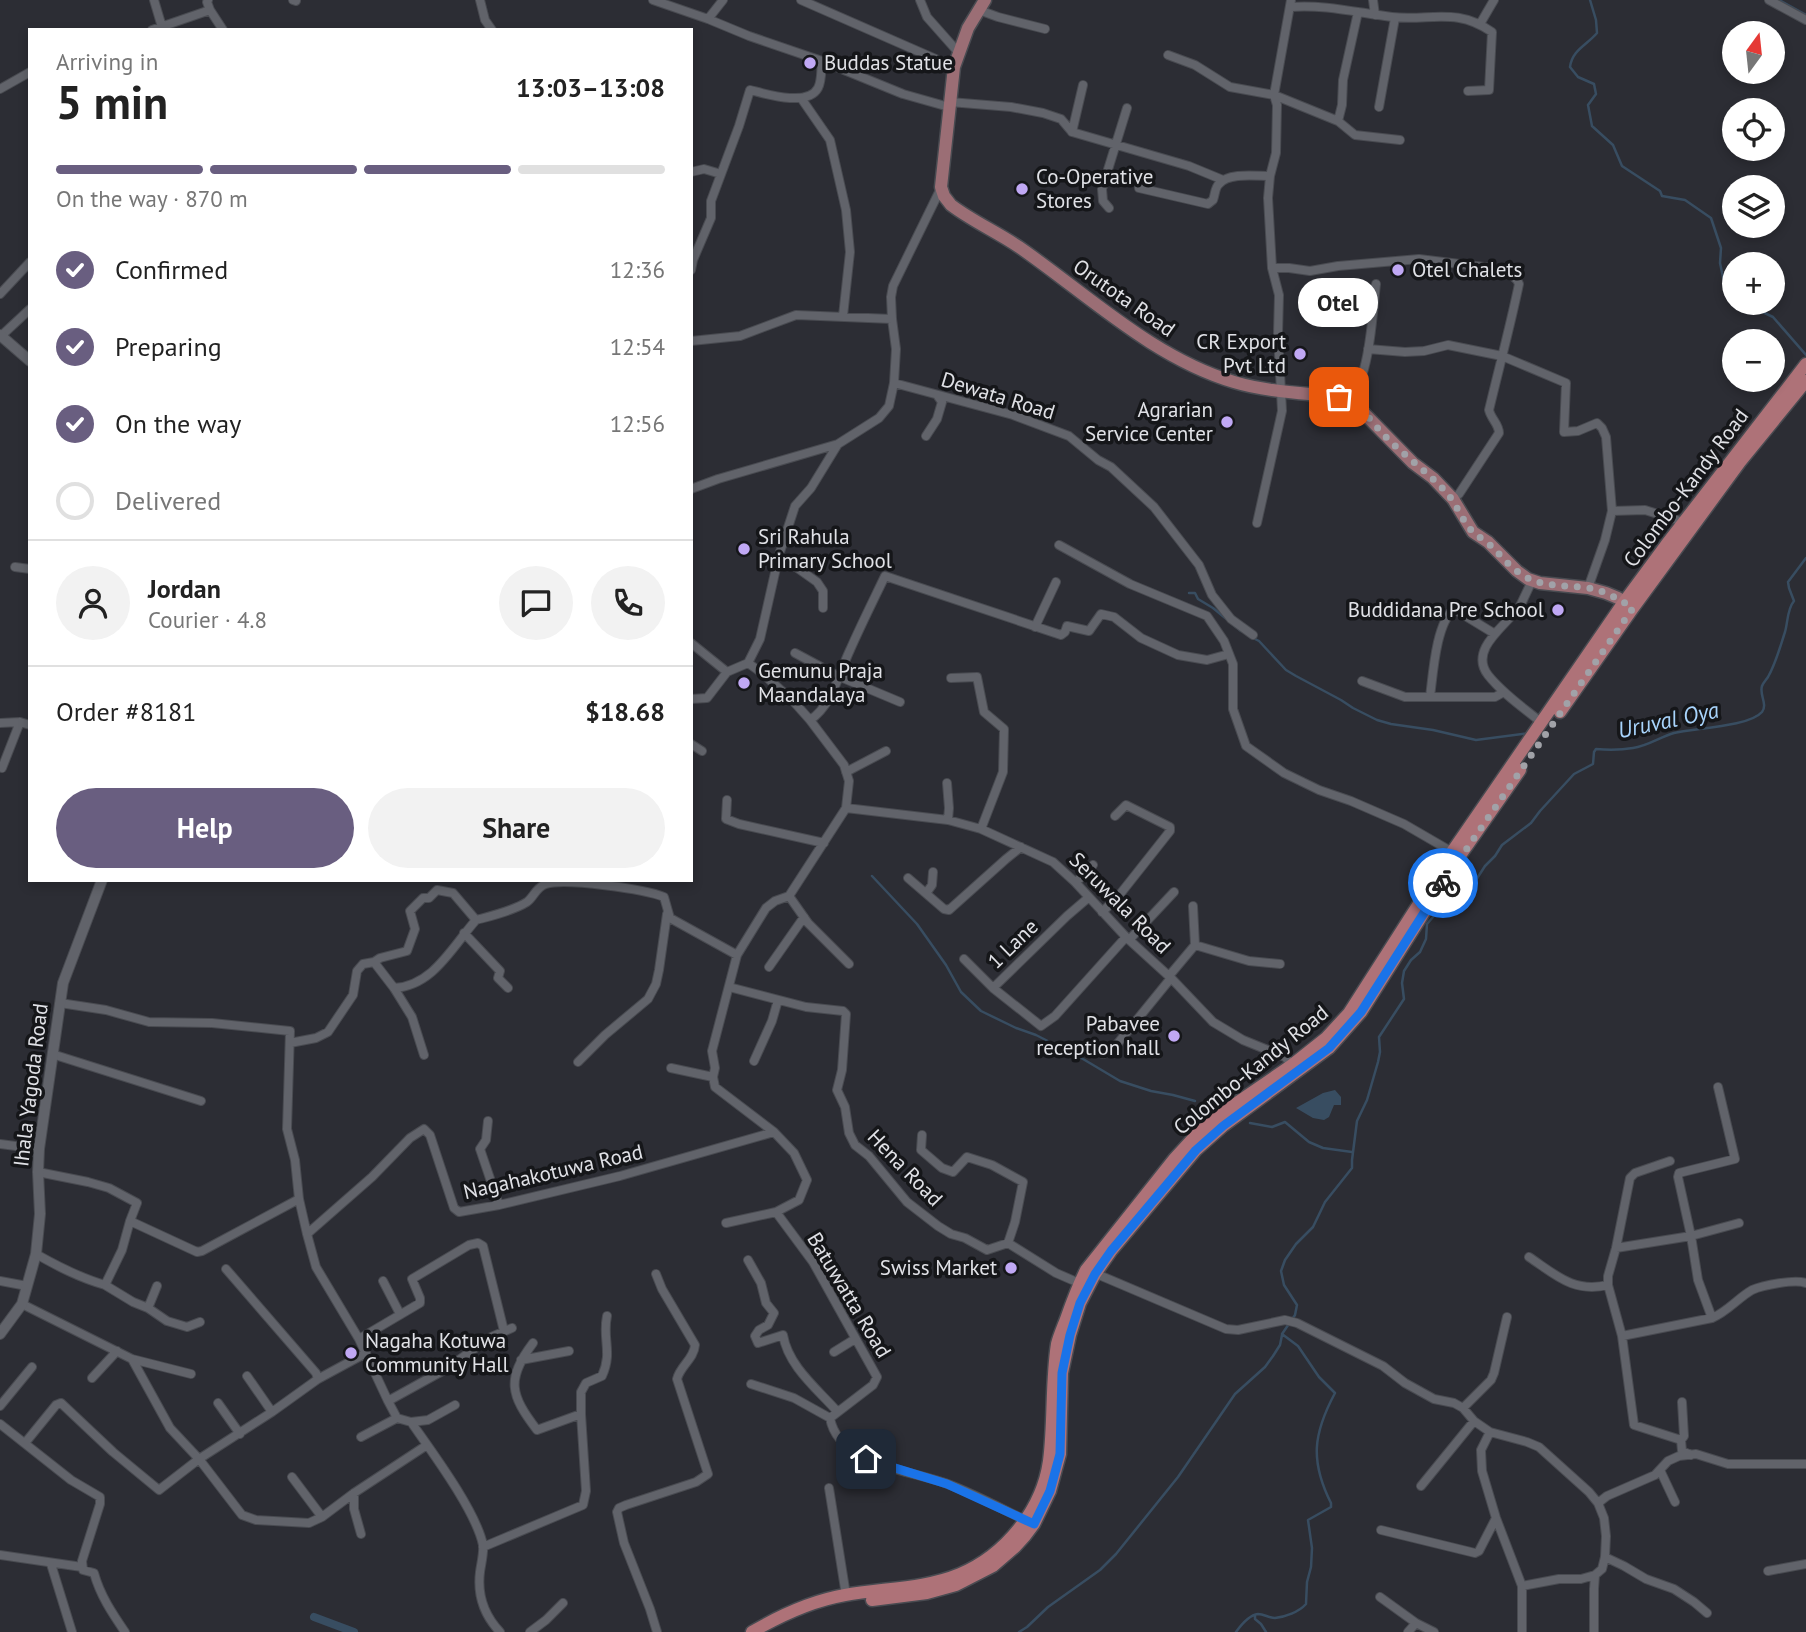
<!DOCTYPE html>
<meta charset="utf-8">
<style>
:root{--surface:#fff;--page:#f2f2f2;--text:#222;--muted:#767676;--line:#e0e0e0;--accent:#695e80}
body{margin:0;font-family:"PT Sans",sans-serif;background:var(--page);color:var(--text);height:100vh;display:flex;flex-direction:column;font-size:26px;white-space:nowrap}
*{box-sizing:border-box;margin:0}
p{font-size:23px;color:var(--muted)}
.icon{flex:none;width:38px;height:38px;fill:none;stroke:currentColor;stroke-width:2;stroke-linecap:round;stroke-linejoin:round}
.map{position:relative;flex:1;overflow:hidden}
.sheet{position:absolute;left:28px;top:28px;width:665px;height:854px;display:flex;flex-direction:column;background:var(--surface);border-radius:0px;box-shadow:0 4px 10px #0003}
.sheet>*{flex:none}
.needle{width:46px;rotate:15deg}
.buttons{position:absolute;left:1722px;top:21px;display:grid;gap:14px}
.buttons a{display:grid;place-items:center;width:63px;height:63px;border-radius:50%;background:var(--surface);box-shadow:0 4px 10px #0003;font-size:35px}
.pin{position:absolute;display:grid;place-items:center;width:60px;height:60px;color:#fff;margin:-30px;border-radius:14px;box-shadow:0 4px 10px #0006}
.courier{position:absolute;display:grid;place-items:center;width:70px;height:70px;margin:-35px;border:5px solid #1a73e8;border-radius:50%;background:#fff;color:#222;box-shadow:0 2px 9px #0007}
.bubble{position:absolute;height:49px;border-radius:24px;background:var(--surface);box-shadow:0 4px 10px #0003;font-size:23px;font-weight:600;line-height:49px;text-align:center}
.headline em{font-style:normal;font-weight:600}
.headline div{display:flex;flex-direction:column-reverse}
.headline{display:flex;align-items:center;justify-content:space-between;height:119px;padding:0 28px}
h1{font-size:46px;font-weight:600;line-height:52px}
.bar{display:grid;grid-template-columns:repeat(4,1fr);gap:10px 7px;align-content:center;height:84px;padding:0 28px}
.bar i{height:9px;border-radius:5px;background:var(--line)}
.bar .on{background:var(--accent)}
.bar p{grid-column:span 4}
.line{display:flex;align-items:center;gap:18px;padding:0 28px;border-top:2px solid var(--line)}
.line div{flex:1}
.round{display:grid;place-items:center;flex:none;width:74px;height:74px;border-radius:37px;background:var(--page)}
ol{padding:0 28px;list-style:none}
li{display:flex;align-items:center;gap:21px;height:77px}
li p{margin-inline-start:auto}
li .icon{padding:7px;border-radius:50%;background:var(--accent);color:#fff;stroke-width:4}
li:last-child{color:var(--muted)}
li i{width:38px;height:38px;border:4px solid var(--line);border-radius:50%}
.cta{display:flex;gap:14px;margin-top:auto;padding:14px 28px}
.cta a{flex:1;height:80px;border-radius:42px;background:var(--accent);color:#fff;font-size:28px;font-weight:600;line-height:80px;text-align:center}
.cta a+a{background:var(--page);color:var(--text)}
.map>svg:first-child{display:block}
.water{fill:#384d61}
.lines{fill:none;stroke-linecap:round;stroke-linejoin:round}
.stream{stroke:#384d61;stroke-width:2.5}
.canal{stroke:#384d61;stroke-width:8}
.minor-casing{stroke:#494b51;stroke-width:10}
.tertiary-casing{stroke:#494b51;stroke-width:12}
.primary-casing{stroke:#494b51;stroke-width:15}
.trunk-casing{stroke:#494b51;stroke-width:15}
.minor{stroke:#61636a;stroke-width:8}
.tertiary{stroke:#61636a;stroke-width:10}
.primary{stroke:#9b6e75;stroke-width:12}
.trunk{stroke:#ae7278;stroke-width:12}
.done{stroke:#a1a2a8;stroke-width:7;stroke-dasharray:0 12.6}
.route{stroke:#1a73e8;stroke-width:9}
.poi-dot{fill:#c0a8f4;stroke:#151619;stroke-width:2.5}
.labels{text-anchor:middle;stroke-width:7;stroke-linejoin:round;paint-order:stroke}
.poi-label{font-size:21px;fill:#e0e1e6;stroke:#151619;text-anchor:start}
.street-label{font-size:21px;fill:#e0e1e6;stroke:#151619}
.water-label{font-size:23px;font-style:italic;fill:#a8d4fc;stroke:#151619}
</style>
<div class="map">
<svg width="1806" height="1632" viewBox="0 0 1806 1632">
<rect width="100%" height="100%" fill="#2c2d34"/>
<path class="water" d="M1335 1090 1341 1097V1105H1334L1329 1117 1324 1120 1313 1118 1296 1108 1323 1093Z"/>
<g class="lines">
<path class="stream" d="M1590 0 1596 20 1597 33C1587 45 1572 50 1570 67L1578 77 1594 84 1596 94 1588 105 1592 126 1613 145 1622 166 1660 191 1662 196 1685 200 1711 218 1721 248 1720 263 1724 282 1734 293
M1779 0 1806 15
M1747 303 1754 308 1773 317 1806 355
M1189 593H1195L1198 599 1213 608 1241 631
M1253 638 1259 641 1286 670 1296 676 1341 700 1353 708 1377 720 1391 724 1433 730 1476 740 1529 733
M872 876 917 924 946 965 961 992 981 1011 1016 1028 1036 1035 1083 1059 1120 1081 1151 1091 1173 1095 1195 1101
M1250 1123 1272 1127 1285 1122 1309 1142 1323 1148 1352 1152
M1255 1615V1619L1261 1624 1266 1632
M1019 1632 1027 1627 1048 1607 1100 1570 1116 1554 1178 1477 1235 1394 1265 1367 1273 1356 1280 1345 1282 1335
M1236 1632C1241 1625 1249 1615 1258 1614 1264 1614 1269 1618 1275 1618 1285 1617 1299 1612 1306 1604L1307 1582 1311 1567 1312 1548 1308 1520 1331 1507V1503C1310 1461 1313 1434 1335 1393L1319 1377 1298 1346 1282 1334 1295 1315 1297 1305 1284 1285 1281 1271 1285 1260 1296 1244 1313 1227 1325 1202 1352 1168V1160L1357 1121 1367 1100 1378 1062 1380 1052 1379 1037 1404 999 1402 983 1404 971 1411 960 1420 952 1426 939 1427 924 1439 910 1476 880 1485 866 1495 856 1502 845 1531 823 1540 811 1574 774 1593 764 1594 752 1596 749C1608 750 1621 750 1633 748 1648 746 1660 737 1674 733 1693 728 1749 727 1762 712 1768 704 1759 695 1762 686 1763 683 1766 680 1768 677 1776 663 1780 647 1785 632 1788 622 1787 609 1794 601L1789 588 1788 582 1806 558"/>
<path class="canal" d="M314 1617 354 1632"/>
<defs>
<path id="minor" d="M154 0 162 27
M208 0 207 2 210 10 223 30
M293 0 296 1
M480 0 485 20 492 30
M653 0 708 19 749 36 822 61 903 94 949 107
M801 0 954 67
M920 0 927 17 958 52
M1373 0 1375 15
M1769 0 1806 20
M1290 7C1324 4 1359 13 1392 17 1431 21 1456 7 1492 32L1489 90 1468 91
M979 10 998 17 1045 29
M708 19 723 0
M1480 24 1494 0
M152 30 210 10
M1168 55 1195 65 1230 87 1274 95 1338 121 1355 135 1400 140
M0 89 30 72
M801 98 830 140 846 210 850 252 843 316
M950 102 1011 107 1043 113 1061 119 1072 132 1189 166 1223 180
M1379 107 1395 18
M1338 121 1342 105 1343 80 1358 12
M1072 132 1083 85
M691 172 704 169 721 174
M1139 188 1208 204 1213 200C1215 195 1215 187 1219 184 1228 172 1257 176 1270 176
M1109 208 1103 201 1102 189 1127 108
M1272 268H1289L1310 271 1338 266 1419 259 1492 268 1509 273 1517 280 1519 284C1510 327 1499 368 1489 410 1491 419 1499 424 1499 433L1459 494 1453 499
M691 270 693 260 711 218V201L739 126 750 90C766 94 808 107 818 88 822 81 821 69 822 61
M0 294 30 262
M1 336 30 309
M691 341 740 336 796 315 892 319
M1368 349 1405 352 1424 351 1448 345 1502 356 1566 383 1564 432 1578 431 1597 423 1602 428 1606 437 1612 511 1605 540 1588 588
M894 383 1013 415 1069 436 1098 460 1111 467 1154 507 1199 565 1212 595 1231 619 1253 635
M1351 400C1370 372 1372 318 1376 284
M926 436 937 419 942 402 937 395
M691 489 718 479 838 444 879 418 889 406 894 383 896 349 892 319 891 297 893 286 941 188
M1612 511 1645 510 1683 522
M1257 523 1282 411 1278 334 1279 295 1272 268 1268 198 1270 176 1276 153 1277 105 1274 95 1291 0
M1059 545 1130 584 1207 616 1224 641 1233 664V709L1246 746 1284 773 1319 790 1351 801 1404 824 1454 853
M779 555 817 582 823 591V608
M15 567 30 569
M1532 581C1528 589 1524 598 1520 606 1507 625 1468 649 1488 675 1503 694 1524 708 1542 723
M1035 627 1056 582
M691 643 727 672
M795 653 838 676 900 702
M748 663 762 673 794 702 810 720 844 765 849 781 846 808 789 896 775 901 766 908 737 955 712 1051 715 1068 713 1077 715 1087 774 1132 794 1153 807 1180 799 1200 776 1212 813 1262 877 1377 873 1385 830 1418C838 1464 908 1470 945 1483 973 1493 1002 1509 1029 1522
M748 663 760 639 779 555 795 506 811 488 838 444
M951 678 977 677 984 712 1004 729 1003 772 981 829
M1362 681 1405 697H1495L1504 692
M1430 697C1433 674 1436 623 1454 609L1495 634
M691 699 707 698 727 672 748 663
M810 720C832 706 839 673 850 650 861 625 873 601 885 576L1061 635 1065 632 1067 626 1089 631 1101 614 1114 617 1141 638 1178 655 1207 660 1229 654
M0 723 20 722 30 725
M691 744 702 751
M2 768 20 722
M846 772 886 751
M947 783 949 808 948 820
M727 800 726 819 739 824 824 843
M846 808 948 820 981 829 1053 862 1075 882 1126 937 1171 978 1213 1022 1243 1040 1285 1057 1294 1067
M908 878 944 909 949 910 1006 859 1021 847
M1075 882 1085 875 1093 865
M927 892 932 885 933 872
M789 896 808 923 849 964
M1193 906 1195 945
M1102 912 1117 898 1170 831V827L1126 805 1115 816
M476 920C491 916 513 911 527 902 534 897 536 887 546 884 565 878 645 889 664 897L670 918 737 955
M464 933 500 971 498 978 508 988
M1129 940 1174 892
M964 959 993 988 1067 916 1088 898
M374 962 380 958 407 951 415 929 410 911 423 898H429L437 890 453 893 476 920C452 947 433 986 394 988
M769 967 804 917
M1169 976 1195 945 1249 961 1280 964
M729 987 806 1007 843 1011 846 1014 842 1070 837 1090 845 1107 849 1133 855 1145 869 1156 907 1202 938 1226 951 1234 965 1238 987 1250 1008 1243 1056 1273 1079 1283
M993 988 1041 1026 1055 1016 1126 937
M60 1003 106 1010 149 1022 212 1023 290 1031 287 1129 295 1160 299 1199 307 1234 316 1267 359 1339 388 1401 397 1418 411 1422C432 1452 476 1511 483 1545 484 1553 481 1564 480 1572 477 1596 484 1615 500 1632
M290 1043 316 1038 328 1032 353 995 357 971 363 964 374 962 394 988 412 1017 424 1055
M52 1054 201 1101
M1103 1054 1114 1048 1171 978
M754 1061 772 1021 778 1000
M578 1062 605 1035 648 999 656 984 659 970 667 914
M671 1068 713 1077
M488 1121 486 1140 480 1149 499 1205
M922 1135 921 1150 942 1168 953 1172 967 1157 992 1165 1023 1182 1015 1222 1008 1243
M0 1144 39 1149
M1670 1161 1635 1173 1630 1178 1616 1248 1608 1276V1285L1622 1336 1634 1425 1681 1440 1682 1451 1691 1455
M38 1172 88 1182 109 1188 137 1203 130 1221 197 1252 202 1251 299 1199
M726 1223 776 1212
M307 1234 372 1177 410 1138 424 1129 430 1135 454 1208 459 1212 499 1205 620 1176 774 1132
M1616 1248 1691 1236 1739 1223
M36 1254C59 1267 80 1278 105 1285L122 1250 130 1221
M1529 1257C1556 1275 1573 1293 1608 1285
M748 1260 761 1283 766 1303 774 1313 768 1325 759 1330 755 1336 758 1343 783 1335C788 1365 815 1387 835 1409L839 1411
M226 1269 316 1373 318 1379
M1092 1272 1226 1329 1238 1330 1285 1320 1297 1323 1383 1366 1405 1383 1434 1399 1454 1403 1463 1408 1474 1421 1490 1432 1527 1442 1539 1447 1589 1492 1598 1503 1604 1518 1606 1536 1605 1557 1602 1569 1595 1575 1581 1579H1559L1522 1586
M656 1274 662 1289 695 1345C694 1359 680 1366 677 1379L708 1474 696 1482 626 1505 619 1508 617 1512 624 1543 650 1609 657 1632
M0 1281 27 1286
M383 1281 400 1314
M105 1285 133 1302 148 1308 167 1321 187 1327 200 1322
M22 1304 132 1359 170 1428 199 1459 159 1490 113 1452 61 1403 56 1405 25 1443
M148 1308 157 1286
M1712 1318 1698 1280 1691 1236 1678 1177 1679 1173 1735 1159 1718 1087
M1622 1336 1712 1318C1727 1312 1738 1298 1752 1290 1763 1285 1795 1279 1806 1283
M359 1339 420 1303V1298L412 1279 469 1245 478 1243 483 1246 504 1331
M533 1343C506 1379 510 1395 537 1430L581 1414
M834 1352 855 1339
M366 1353 318 1379 272 1412 199 1459 242 1515 256 1520 309 1523 322 1517 354 1493 427 1445
M132 1359 191 1374
M521 1360 569 1351
M247 1376 272 1412
M92 1378 117 1351
M751 1384 794 1398 830 1418
M388 1401 446 1369 491 1337 512 1328
M218 1403 240 1434
M0 1406 32 1367
M1463 1408 1491 1380 1494 1373 1507 1317
M411 1422 428 1420 455 1405
M0 1424 71 1480 100 1497V1504L82 1561 83 1570 94 1573C100 1595 112 1613 125 1632
M1490 1432 1481 1450 1482 1471 1496 1518 1522 1586V1632
M361 1437 397 1418
M1681 1440 1684 1436 1682 1402
M1660 1470 1675 1502
M292 1477 322 1517
M1421 1486 1474 1421
M829 1488 846 1595
M354 1493V1509L361 1534
M1598 1503 1607 1496 1655 1475 1668 1461 1679 1456 1696 1454 1728 1464H1806
M1381 1530 1475 1553 1479 1551 1496 1518
M483 1547 583 1505 586 1491 581 1414V1392L586 1383 602 1376C613 1352 602 1339 607 1316
M0 1555 82 1567
M1605 1557 1624 1566 1646 1579 1674 1589 1694 1602 1707 1613
M51 1564 72 1632
M1768 1571 1806 1564
M1380 1597 1416 1623 1434 1632
M530 1632 546 1620 563 1603
M1408 1632 1416 1623
M1594 1632V1589L1595 1575"/>
<path id="tertiary" d="M0 335 30 361
M0 1334 22 1304 36 1254 40 1214 38 1172 39 1149 63 983 102 880"/>
<path id="primary" d="M985 0 968 28 954 67 941 187 944 196 951 205C972 221 997 232 1019 247 1087 294 1153 358 1234 382 1267 392 1304 393 1339 397L1351 400 1413 463 1433 478 1453 499 1473 532 1488 542 1517 571 1528 579 1540 583 1588 588 1606 593 1618 598 1632 607"/>
<path id="trunk" d="M1560 712 1633 608 1740 462 1806 381
M872 1600 927 1593 956 1585 993 1566 1015 1547 1025 1536 1034 1524 1050 1491 1060 1454 1062 1373 1070 1335 1080 1303 1095 1274 1111 1251 1196 1150 1223 1126 1329 1048 1361 1012 1459 857 1520 770
M752 1632C781 1615 811 1601 845 1595 883 1588 924 1589 960 1574 1005 1555 1042 1510 1049 1461 1054 1423 1051 1383 1057 1344 1059 1336 1063 1327 1066 1319 1072 1302 1078 1286 1086 1270L1175 1158 1198 1133 1225 1111 1292 1065 1326 1038 1349 1013 1452 852 1624 602 1666 545 1806 364"/>
</defs>
<use href="#minor" class="minor-casing"/>
<use href="#tertiary" class="tertiary-casing"/>
<use href="#primary" class="primary-casing"/>
<use href="#trunk" class="trunk-casing"/>
<use href="#minor" class="minor"/>
<use href="#tertiary" class="tertiary"/>
<use href="#primary" class="primary"/>
<use href="#trunk" class="trunk"/>
</g>
<g class="lines">
<path class="done" d="M1339 397C1359 402 1369 419 1383 434 1403 455 1427 471 1446 492 1457 504 1462 521 1473 532 1478 537 1485 540 1490 545 1499 553 1507 564 1517 571 1539 589 1563 584 1589 588 1605 591 1619 599 1633 608L1443 883"/>
<path class="route" d="M866 1459 947 1484 1034 1524 1050 1491 1060 1454 1062 1373 1070 1335 1080 1303 1095 1274 1111 1251 1196 1150 1223 1126 1329 1048 1361 1012 1443 883"/>
</g>
<g class="poi-dot">
<circle cx="810" cy="63" r="7"/>
<circle cx="1022" cy="189" r="7"/>
<circle cx="1398" cy="270" r="7"/>
<circle cx="1300" cy="354" r="7"/>
<circle cx="1227" cy="422" r="7"/>
<circle cx="744" cy="549" r="7"/>
<circle cx="1558" cy="610" r="7"/>
<circle cx="744" cy="683" r="7"/>
<circle cx="1174" cy="1036" r="7"/>
<circle cx="1011" cy="1268" r="7"/>
<circle cx="351" cy="1353" r="7"/>
</g>
<g class="labels">
<g class="poi-label">
<text x="824" y="70">Buddas Statue</text>
<text x="1036" y="184">Co-Operative<tspan x="1036" dy="24">Stores</tspan></text>
<text x="1412" y="277">Otel Chalets</text>
<text x="1286" y="349" text-anchor="end">CR Export<tspan x="1286" dy="24">Pvt Ltd</tspan></text>
<text x="1213" y="417" text-anchor="end">Agrarian<tspan x="1213" dy="24">Service Center</tspan></text>
<text x="758" y="544">Sri Rahula<tspan x="758" dy="24">Primary School</tspan></text>
<text x="1544" y="617" text-anchor="end">Buddidana Pre School</text>
<text x="758" y="678">Gemunu Praja<tspan x="758" dy="24">Maandalaya</tspan></text>
<text x="1160" y="1031" text-anchor="end">Pabavee<tspan x="1160" dy="24">reception hall</tspan></text>
<text x="997" y="1275" text-anchor="end">Swiss Market</text>
<text x="365" y="1348">Nagaha Kotuwa<tspan x="365" dy="24">Community Hall</tspan></text>
</g>
<g class="street-label">
<text transform="translate(1124 298) rotate(35)" y="7">Orutota Road</text>
<text transform="translate(998 396) rotate(17)" y="7">Dewata Road</text>
<text transform="translate(1686 488) rotate(-53)" y="7">Colombo-Kandy Road</text>
<text transform="translate(1120 903) rotate(45)" y="7">Seruwala Road</text>
<text transform="translate(1013 944) rotate(-44)" y="7">1 Lane</text>
<text transform="translate(1251 1070) rotate(-39)" y="7">Colombo-Kandy Road</text>
<text transform="translate(31 1085) rotate(-83)" y="7">Ihala Yagoda Road</text>
<text transform="translate(905 1168) rotate(46)" y="7">Hena Road</text>
<text transform="translate(553 1172) rotate(-13)" y="7">Nagahakotuwa Road</text>
<text transform="translate(849 1295) rotate(59)" y="7">Batuwatta Road</text>
</g>
<g class="water-label">
<text transform="translate(1668 720) rotate(-12)" y="8">Uruval Oya</text>
</g>
</g>
</svg>
<div class="buttons">
<a><svg class="needle" viewBox="-14 -14 28 28"><path d="M0-13l5 13h-10z" fill="#e53935"/><path d="M0 13l5-13h-10z" fill="#767676"/></svg></a>
<a><svg class="icon" aria-label="locate" viewBox="0 0 24 24"><circle cx="12" cy="12" r="6"/><path d="M12 2v4M12 18v4M2 12h4M18 12h4"/></svg></a>
<a><svg class="icon" aria-label="layers" viewBox="0 0 24 24"><path d="M12 4l9 5-9 5-9-5zM3 14l9 5 9-5"/></svg></a>
<a>+</a>
<a>−</a>
</div>
<div class="pin" style="left:1339px;top:397px;background:#ea580c"><svg class="icon" aria-label="bag" viewBox="0 0 24 24"><path d="M5 8h14l-1 12H6zM9 8a3 3 0 0 1 6 0"/></svg></div>
<div class="pin" style="left:866px;top:1459px;background:#1f2937"><svg class="icon" aria-label="home" viewBox="0 0 24 24"><path d="M3 11l9-7 9 7M6 9v11h12V9"/></svg></div>
<div class="courier" style="left:1443px;top:883px"><svg class="icon" aria-label="bike" viewBox="0 0 24 24"><circle cx="6" cy="16" r="4"/><circle cx="18" cy="16" r="4"/><path d="M6 16l4-8h5l3 8M10 8l3 8H6M13 5h3"/></svg></div>
<div class="bubble" style="left:1298px;top:278px;width:80px">Otel</div>
<section class="sheet">
<div class="headline"><div><h1>5 min</h1><p>Arriving in</p></div><em>13:03–13:08</em></div>
<div class="bar"><i class="on"></i><i class="on"></i><i class="on"></i><i></i><p>On the way · 870 m</p></div>
<ol>
<li><svg class="icon" aria-label="check" viewBox="0 0 24 24"><path d="M5 12l5 5 9-10"/></svg>Confirmed<p>12:36</p></li>
<li><svg class="icon" aria-label="check" viewBox="0 0 24 24"><path d="M5 12l5 5 9-10"/></svg>Preparing<p>12:54</p></li>
<li><svg class="icon" aria-label="check" viewBox="0 0 24 24"><path d="M5 12l5 5 9-10"/></svg>On the way<p>12:56</p></li>
<li><i></i>Delivered</li>
</ol>
<div class="line" style="height:126px"><a class="round"><svg class="icon" aria-label="person" viewBox="0 0 24 24"><circle cx="12" cy="8" r="4"/><path d="M4 21q1-7 8-7t8 7"/></svg></a><div><b>Jordan</b><p>Courier · 4.8</p></div><a class="round"><svg class="icon" aria-label="chat" viewBox="0 0 24 24"><path d="M4 5h16v11H9l-5 4z"/></svg></a><a class="round"><svg class="icon" aria-label="phone" viewBox="0 0 24 24"><path d="M5 4h4l2 5-3 2q2 4 5 5l2-3 5 2v4C11 20 4 13 5 4z"/></svg></a></div>
<div class="line" style="height:91px"><div>Order #8181</div><b>$18.68</b></div>
<div class="cta"><a>Help</a><a>Share</a></div>
</section>
</div>
